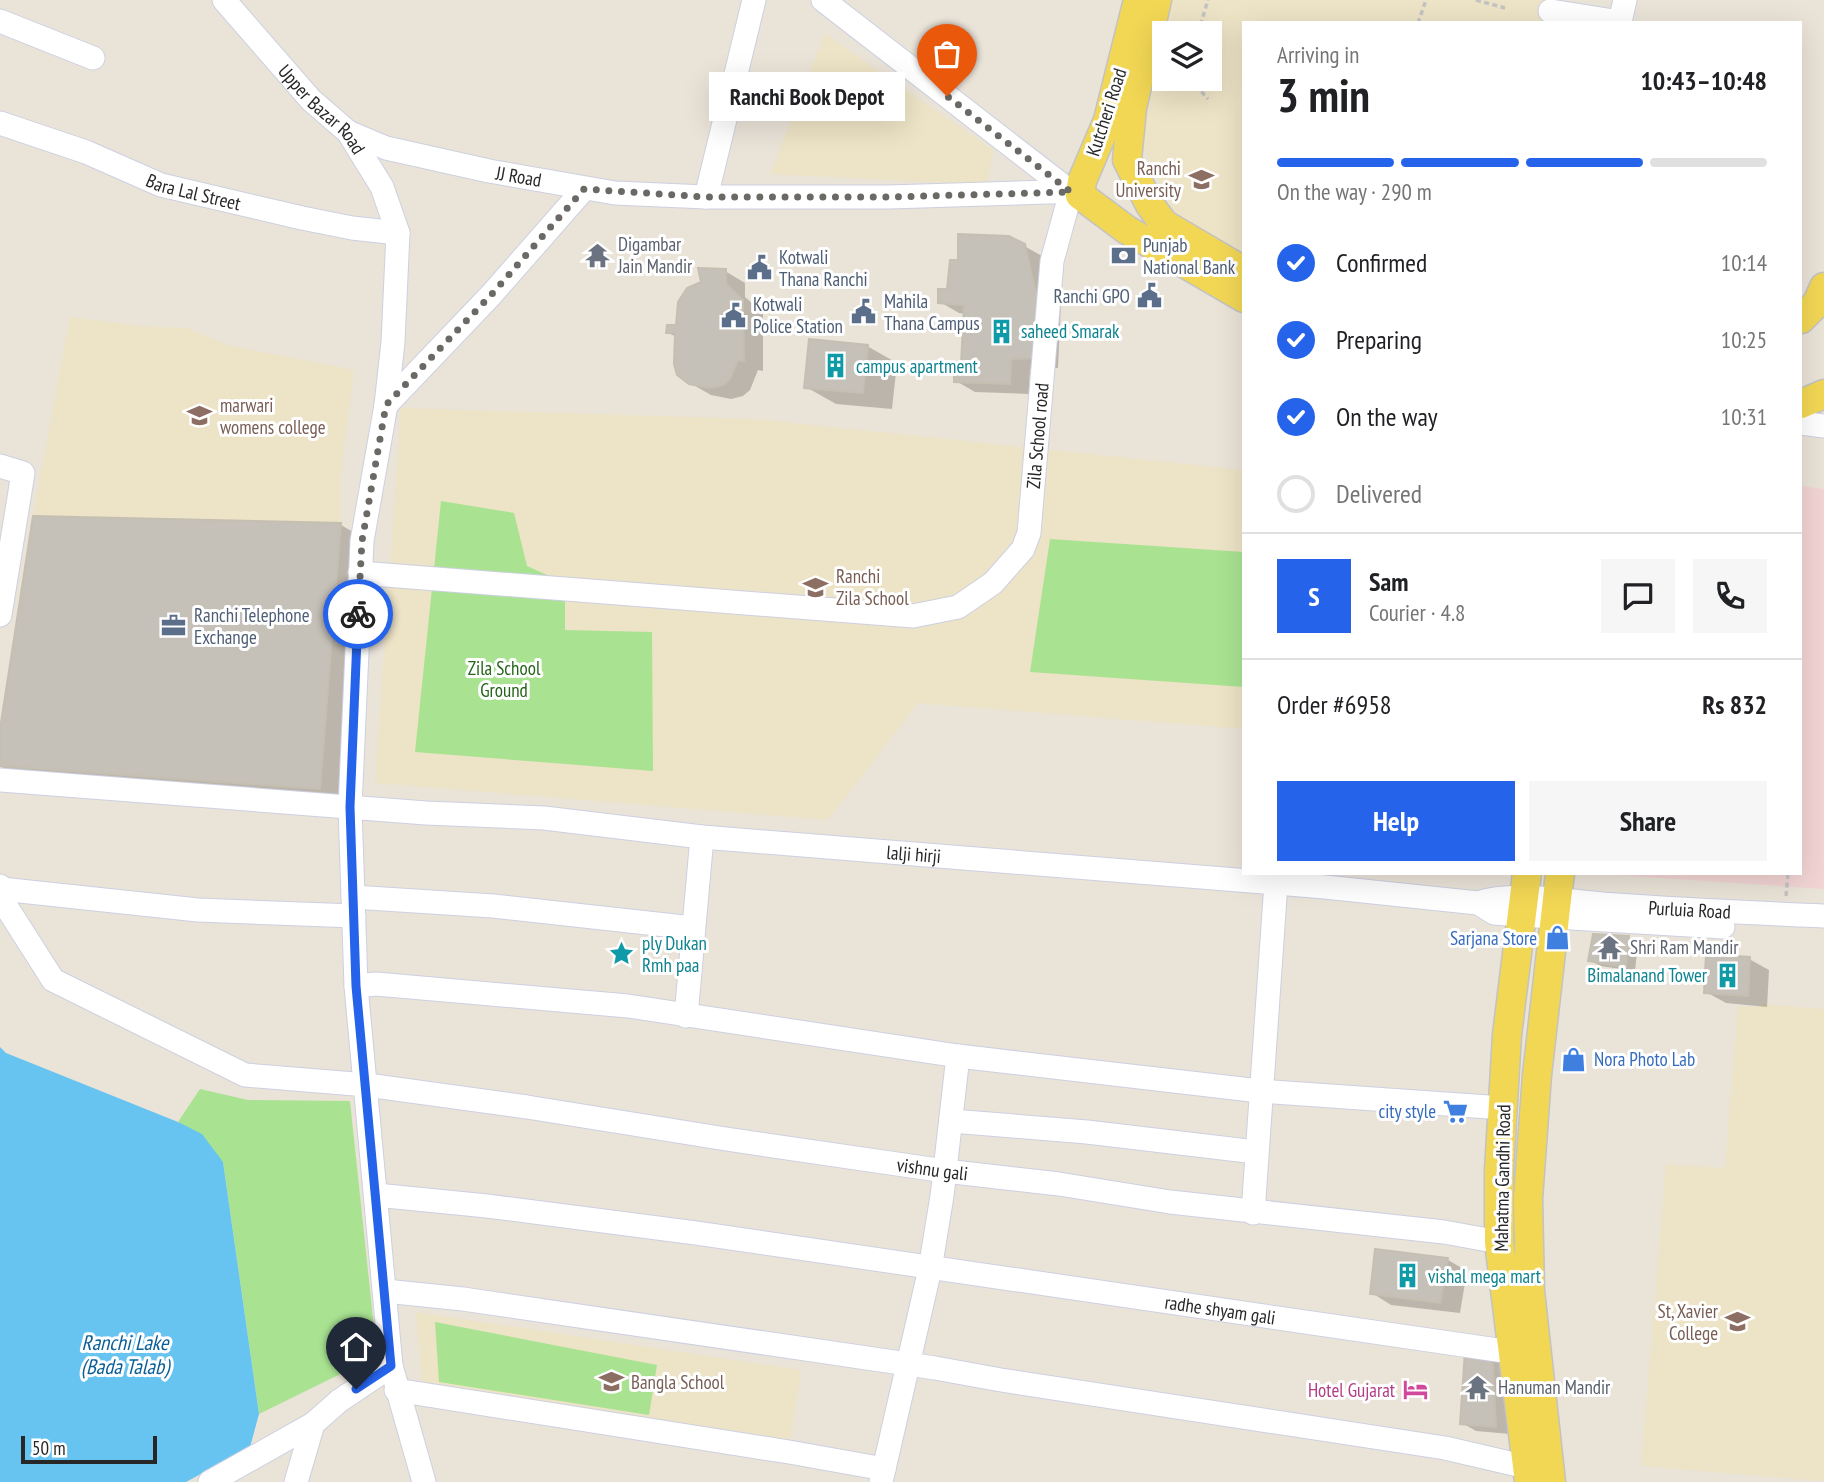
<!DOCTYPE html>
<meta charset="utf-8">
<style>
:root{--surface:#fff;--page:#f6f6f6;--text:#202124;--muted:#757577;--line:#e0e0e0;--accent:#2563eb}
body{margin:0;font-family:"PT Sans Narrow",sans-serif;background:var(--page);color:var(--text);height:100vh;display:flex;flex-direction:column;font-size:26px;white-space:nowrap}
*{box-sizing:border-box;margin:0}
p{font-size:23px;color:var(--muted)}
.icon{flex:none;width:38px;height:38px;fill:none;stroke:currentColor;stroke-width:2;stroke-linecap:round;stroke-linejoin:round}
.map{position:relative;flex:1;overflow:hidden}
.side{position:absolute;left:1242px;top:21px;width:560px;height:854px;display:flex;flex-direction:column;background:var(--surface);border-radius:0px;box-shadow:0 7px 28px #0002}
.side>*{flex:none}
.controls{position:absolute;left:1152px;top:21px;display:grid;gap:14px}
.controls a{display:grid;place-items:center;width:70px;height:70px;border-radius:0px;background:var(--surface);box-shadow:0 7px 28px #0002;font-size:35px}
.scale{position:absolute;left:21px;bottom:18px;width:136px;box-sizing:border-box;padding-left:7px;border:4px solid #272727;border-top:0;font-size:19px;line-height:24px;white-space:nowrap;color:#272727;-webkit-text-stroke:5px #fff;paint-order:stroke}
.pin{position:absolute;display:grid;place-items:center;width:60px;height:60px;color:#fff;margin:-72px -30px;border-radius:50% 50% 50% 0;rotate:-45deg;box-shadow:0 0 7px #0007}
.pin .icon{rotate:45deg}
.courier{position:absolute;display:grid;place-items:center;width:70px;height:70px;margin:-35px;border:5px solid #2563eb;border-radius:50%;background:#fff;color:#222;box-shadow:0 2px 9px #0007}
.bubble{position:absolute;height:49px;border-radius:0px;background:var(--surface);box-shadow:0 7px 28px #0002;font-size:23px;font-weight:700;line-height:49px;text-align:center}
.headline em{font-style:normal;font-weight:700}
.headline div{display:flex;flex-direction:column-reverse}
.headline{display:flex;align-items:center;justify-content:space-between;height:119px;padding:0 35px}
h1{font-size:46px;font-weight:700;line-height:52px}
.bar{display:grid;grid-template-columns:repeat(4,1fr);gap:10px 7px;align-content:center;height:84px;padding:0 35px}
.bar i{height:9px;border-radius:5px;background:var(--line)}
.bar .active{background:var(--accent)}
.bar p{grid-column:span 4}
.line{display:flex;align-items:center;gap:18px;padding:0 35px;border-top:2px solid var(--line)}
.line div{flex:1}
.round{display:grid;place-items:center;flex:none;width:74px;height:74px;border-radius:0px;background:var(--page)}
ol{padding:0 35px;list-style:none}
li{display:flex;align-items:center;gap:21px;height:77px}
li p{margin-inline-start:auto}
li .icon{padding:7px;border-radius:50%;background:var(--accent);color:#fff;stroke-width:4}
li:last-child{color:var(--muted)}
li i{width:38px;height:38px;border:4px solid var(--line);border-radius:50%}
.button{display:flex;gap:14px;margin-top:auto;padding:14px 35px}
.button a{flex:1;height:80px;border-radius:0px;background:var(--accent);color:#fff;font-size:28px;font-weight:700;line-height:80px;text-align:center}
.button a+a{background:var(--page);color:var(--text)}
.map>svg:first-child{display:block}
.education{fill:#ede3c6;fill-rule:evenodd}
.medical{fill:#f2d4d4}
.green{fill:#a9e392}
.water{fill:#67c3f0}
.shadow{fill:#0003}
.building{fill:#c5c0b8;stroke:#c5bfb2;stroke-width:2}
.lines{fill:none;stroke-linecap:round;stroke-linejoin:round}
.minor-casing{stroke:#cdd0e1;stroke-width:25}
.major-casing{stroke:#c3c3c3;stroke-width:31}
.path{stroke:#c3c3c3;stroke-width:3.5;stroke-dasharray:5 3.5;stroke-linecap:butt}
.minor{stroke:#fff;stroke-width:23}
.major{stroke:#f2d755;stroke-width:28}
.done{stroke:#6b6965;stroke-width:7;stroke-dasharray:0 12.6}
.route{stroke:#2563eb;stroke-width:9}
.labels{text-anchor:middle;stroke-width:6;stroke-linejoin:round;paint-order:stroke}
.street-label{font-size:19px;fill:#272727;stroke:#fff}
.education-label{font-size:19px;fill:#785e54;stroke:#fff;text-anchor:start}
.worship-label{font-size:19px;fill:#5b616d;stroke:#fff;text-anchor:start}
.service-label{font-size:19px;fill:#4e5e75;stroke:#fff;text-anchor:start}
.culture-label{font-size:19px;fill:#0d838f;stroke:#fff;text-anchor:start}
.park-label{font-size:19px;fill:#236418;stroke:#fff}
.shop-label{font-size:19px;fill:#366cbe;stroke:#fff;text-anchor:end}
.hotel-label{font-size:19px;fill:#b23c85;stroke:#fff;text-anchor:end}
.water-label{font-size:21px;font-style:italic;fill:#0b5f97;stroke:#fff}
</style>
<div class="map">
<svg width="1824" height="1482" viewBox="0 0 1824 1482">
<rect width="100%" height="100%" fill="#eae3d8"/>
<path class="education" d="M1164 0H1549L1546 23H1244V263L1182 228 1134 129ZM1164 33H1209V79H1164Z
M825 34 993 150 987 185 770 174Z
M70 317 141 326 187 328 227 345 354 370 341 474V523L320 525 137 523 33 516Z
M401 408 754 419 1244 470V729L918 703 828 820 375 783Z
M1761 1004 1824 1009V1481L1641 1466 1666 1164 1725 1168 1738 1006 1760 1007Z
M416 1312 801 1370 789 1452 423 1394Z"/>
<path class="medical" d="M1801 486 1824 489V889L1600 874 1801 873Z"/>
<path class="green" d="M441 501 514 513 527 566 565 583V630L652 632 653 771 415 752Z
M1050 539 1244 552V687L1030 672Z
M200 1089 248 1100 350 1101 377 1356 259 1414 223 1162 178 1122Z
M435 1322 657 1365 649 1415 439 1382Z"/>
<path class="water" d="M0 1047 6 1053 178 1122 202 1134 223 1162 259 1414 250 1447 186 1482H0Z"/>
<path class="shadow" d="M1024 246 1044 257 1053 298 1061 302 1058 368 1030 369 1029 394 975 392 956 381 963 365 965 314 959 313 940 302 948 291Z
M725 271 745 283V297L763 313V371L758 370 750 390 743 396 731 399 711 395 690 383 677 337 668 333 677 326Z
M867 346 897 363 892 409 836 404 806 387Z
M341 525 360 536 339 799 16 776 0 766V741Z
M1629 937 1638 943 1635 971 1600 966 1590 960Z
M1749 959 1769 970 1767 1007 1726 1003 1706 992Z
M1377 1251 1448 1260 1467 1271 1460 1313 1391 1305 1372 1293Z
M1467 1353 1506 1360 1510 1434 1476 1431 1462 1423Z"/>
<path class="building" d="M958 234 1009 236 1025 244 1035 290 1042 289 1039 358 1011 359 1010 384 954 382V364H961L964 305 938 303V289H947L950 260H958Z
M698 268 726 269V284L743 300 744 361 738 360 730 379 723 385 710 388 689 384 677 375 674 364 675 333H666L667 325H676L678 302 687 288 701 282Z
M809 339 868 345 863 393 804 388Z
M33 516 341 523 320 789 0 766V729Z
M1593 934 1629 936 1626 967 1588 961Z
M1706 954 1750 957 1748 996 1704 993Z
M1375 1249 1448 1258 1440 1303 1370 1294Z
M1492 1350 1496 1427 1460 1424 1465 1351Z"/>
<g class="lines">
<defs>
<g id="minor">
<path id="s1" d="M224 0 311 100 348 132 382 187 398 233 393 342 386 405 362 541 350 807 356 986 391 1366 424 1482"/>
<path d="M823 0 1071 192"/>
<path d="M1550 11 1620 22 1625 0"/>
<path d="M0 21 93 58"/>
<path id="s2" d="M0 123 86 152 161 185 302 218 352 228 398 233"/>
<path id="s3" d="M348 132 386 148 489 171 615 193 706 197H889L1081 191"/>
<path d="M706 197 754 0"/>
<path d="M386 405 491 295 584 189"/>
<path d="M1801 423 1824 426"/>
<path d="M0 466 23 473 0 615"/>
<path id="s4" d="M360 573 913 616 958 607 993 583 1023 549 1029 533 1052 261 1071 192"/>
<path id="s5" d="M0 780 426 813 544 818 702 837 1325 887 1478 903C1516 890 1574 903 1616 905 1685 910 1755 913 1824 916"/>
<path id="s6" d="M0 886 4 903 53 980 245 1075 367 1085 527 1107 726 1139 945 1171 1059 1184 1170 1202 1444 1232 1499 1242"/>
<path d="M1 889 198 910 354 916"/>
<path d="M353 897 493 906 693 928"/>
<path d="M1478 903 1494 913 1521 915 1723 927"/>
<path d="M356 986 376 984 628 1006 958 1056 1260 1091 1503 1108"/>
<path d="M686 1016 702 837"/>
<path d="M952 1121 1087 1132 1256 1152"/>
<path id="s7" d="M376 1195 487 1206 696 1233 1511 1352"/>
<path d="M1253 1213 1276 883"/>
<path d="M385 1291 463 1299 935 1368 1001 1380 1445 1448 1527 1467"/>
<path d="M396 1390 789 1452 884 1469"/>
<path d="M210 1482 313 1424 339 1401 391 1366"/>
<path d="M296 1482 313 1424"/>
<path d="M881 1482 930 1269 942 1196 958 1056"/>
</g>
<path id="major" d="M1138 0 1108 120 1082 181 1080 195 1127 230 1244 298
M1157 0 1132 108 1127 160 1150 205 1164 224 1244 271
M1801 319 1817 303 1824 287
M1801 404 1824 394
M1527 873 1507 1035 1499 1170V1242L1529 1482
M1551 1482 1530 1291 1528 1199 1537 1075 1560 873"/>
</defs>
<use href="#minor" class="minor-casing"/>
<use href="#major" class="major-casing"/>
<path class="path" d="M1476 0 1505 8
M1418 23 1426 0
M1198 33 1208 0
M1190 79 1208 99
M1786 896 1788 873"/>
<use href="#minor" class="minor"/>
<use href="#major" class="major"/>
</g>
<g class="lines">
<path class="done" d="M358 614 362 541 386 405 491 295 584 189 706 197H889L1071 192 947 96"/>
<path class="route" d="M356 1389 391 1366 356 986 350 807 358 614"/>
</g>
<defs>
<symbol id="university-bare" viewBox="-9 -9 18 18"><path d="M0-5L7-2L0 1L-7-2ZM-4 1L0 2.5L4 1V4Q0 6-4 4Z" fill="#8d6e63" stroke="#fff" stroke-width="2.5" paint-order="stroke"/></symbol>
<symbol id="temple-bare" viewBox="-9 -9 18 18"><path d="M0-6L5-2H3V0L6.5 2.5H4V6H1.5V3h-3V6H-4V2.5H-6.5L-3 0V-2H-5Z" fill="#6b7280" stroke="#fff" stroke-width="2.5" paint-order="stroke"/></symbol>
<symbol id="bank-bare" viewBox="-9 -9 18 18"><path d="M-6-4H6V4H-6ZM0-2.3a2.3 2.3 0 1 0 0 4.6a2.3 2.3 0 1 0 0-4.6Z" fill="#5c6f8a" stroke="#fff" stroke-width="2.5" paint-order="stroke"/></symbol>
<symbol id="civic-bare" viewBox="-9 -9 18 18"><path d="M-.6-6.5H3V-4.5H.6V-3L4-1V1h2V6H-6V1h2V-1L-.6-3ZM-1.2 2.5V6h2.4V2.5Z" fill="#5c6f8a" stroke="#fff" stroke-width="2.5" paint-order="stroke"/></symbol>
<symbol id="building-bare" viewBox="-9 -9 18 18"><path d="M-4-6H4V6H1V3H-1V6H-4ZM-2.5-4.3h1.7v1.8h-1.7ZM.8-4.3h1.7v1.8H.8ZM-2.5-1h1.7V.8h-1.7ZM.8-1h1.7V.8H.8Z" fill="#0f9aa8" stroke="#fff" stroke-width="2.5" paint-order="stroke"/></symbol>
<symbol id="school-bare" viewBox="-9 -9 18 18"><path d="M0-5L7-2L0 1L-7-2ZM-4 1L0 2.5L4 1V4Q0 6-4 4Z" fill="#8d6e63" stroke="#fff" stroke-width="2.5" paint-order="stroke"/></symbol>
<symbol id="office-bare" viewBox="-9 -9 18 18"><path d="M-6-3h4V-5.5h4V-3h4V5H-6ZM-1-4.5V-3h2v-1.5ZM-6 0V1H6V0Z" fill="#5c6f8a" stroke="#fff" stroke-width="2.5" paint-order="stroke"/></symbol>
<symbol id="shop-bare" viewBox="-9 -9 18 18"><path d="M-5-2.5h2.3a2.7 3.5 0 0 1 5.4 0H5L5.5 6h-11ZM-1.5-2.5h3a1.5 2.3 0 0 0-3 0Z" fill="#3f7fe0" stroke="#fff" stroke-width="2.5" paint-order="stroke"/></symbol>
<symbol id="sight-bare" viewBox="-9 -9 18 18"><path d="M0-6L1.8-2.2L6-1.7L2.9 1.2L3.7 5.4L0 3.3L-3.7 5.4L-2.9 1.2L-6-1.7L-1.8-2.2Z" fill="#0f9aa8" stroke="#fff" stroke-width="2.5" paint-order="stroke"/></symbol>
<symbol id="supermarket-bare" viewBox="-9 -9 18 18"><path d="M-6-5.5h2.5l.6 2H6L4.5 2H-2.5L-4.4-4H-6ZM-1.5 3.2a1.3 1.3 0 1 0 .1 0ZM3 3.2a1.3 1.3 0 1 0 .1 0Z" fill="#3f7fe0" stroke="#fff" stroke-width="2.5" paint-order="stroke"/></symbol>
<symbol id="hotel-bare" viewBox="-9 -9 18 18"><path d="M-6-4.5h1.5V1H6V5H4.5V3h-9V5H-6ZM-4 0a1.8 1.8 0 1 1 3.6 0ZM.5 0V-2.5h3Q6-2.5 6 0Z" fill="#d1479c" stroke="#fff" stroke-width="2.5" paint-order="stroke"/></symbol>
</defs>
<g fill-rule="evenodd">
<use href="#university-bare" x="1184" y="162" width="35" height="35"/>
<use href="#temple-bare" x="580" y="238" width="35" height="35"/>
<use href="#bank-bare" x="1106" y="238" width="35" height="35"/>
<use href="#civic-bare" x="742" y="250" width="35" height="35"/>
<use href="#civic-bare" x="1132" y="278" width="35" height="35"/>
<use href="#civic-bare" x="846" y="294" width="35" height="35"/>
<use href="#civic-bare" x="716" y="298" width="35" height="35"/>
<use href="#building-bare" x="984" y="314" width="35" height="35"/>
<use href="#building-bare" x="818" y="348" width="35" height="35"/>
<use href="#university-bare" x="182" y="398" width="35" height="35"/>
<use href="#school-bare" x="798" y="570" width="35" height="35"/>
<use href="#office-bare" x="156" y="608" width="35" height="35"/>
<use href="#shop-bare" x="1540" y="920" width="35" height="35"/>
<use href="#temple-bare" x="1592" y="930" width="35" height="35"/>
<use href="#sight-bare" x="604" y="936" width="35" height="35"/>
<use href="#building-bare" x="1710" y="958" width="35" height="35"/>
<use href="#shop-bare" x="1556" y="1042" width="35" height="35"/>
<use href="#supermarket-bare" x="1438" y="1094" width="35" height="35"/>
<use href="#building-bare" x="1390" y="1258" width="35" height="35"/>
<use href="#university-bare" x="1720" y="1304" width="35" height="35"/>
<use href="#school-bare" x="594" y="1364" width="35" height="35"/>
<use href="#temple-bare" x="1460" y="1370" width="35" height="35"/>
<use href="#hotel-bare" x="1398" y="1372" width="35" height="35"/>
</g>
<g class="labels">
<g class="street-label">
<text dy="7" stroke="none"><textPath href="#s1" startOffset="147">Upper Bazar Road</textPath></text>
<text transform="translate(1106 112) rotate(-72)" y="7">Kutcheri Road</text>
<text dy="7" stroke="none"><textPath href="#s3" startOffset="177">JJ Road</textPath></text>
<text dy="7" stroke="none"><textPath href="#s2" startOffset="206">Bara Lal Street</textPath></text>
<text dy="7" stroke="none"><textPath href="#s4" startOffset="803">Zila School road</textPath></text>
<text dy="7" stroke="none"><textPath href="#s5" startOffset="917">lalji hirji</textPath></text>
<text dy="7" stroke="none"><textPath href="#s5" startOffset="1696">Purluia Road</textPath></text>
<text dy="7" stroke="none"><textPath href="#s6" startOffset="1017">vishnu gali</textPath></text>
<text transform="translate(1502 1178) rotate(-89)" y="7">Mahatma Gandhi Road</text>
<text dy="7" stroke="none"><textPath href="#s7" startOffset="852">radhe shyam gali</textPath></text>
</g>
<g class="education-label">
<text x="1181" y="175" text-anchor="end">Ranchi<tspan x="1181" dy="22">University</tspan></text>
<text x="220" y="412">marwari<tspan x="220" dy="22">womens college</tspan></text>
<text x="836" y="583">Ranchi<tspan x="836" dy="22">Zila School</tspan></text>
<text x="1718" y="1318" text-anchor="end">St, Xavier<tspan x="1718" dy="22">College</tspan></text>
<text x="631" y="1389">Bangla School</text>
</g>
<g class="worship-label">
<text x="618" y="251">Digambar<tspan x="618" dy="22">Jain Mandir</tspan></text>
<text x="1630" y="954">Shri Ram Mandir</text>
<text x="1498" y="1394">Hanuman Mandir</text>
</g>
<g class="service-label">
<text x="1143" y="252">Punjab<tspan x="1143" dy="22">National Bank</tspan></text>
<text x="779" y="264">Kotwali<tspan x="779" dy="22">Thana Ranchi</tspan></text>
<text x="1130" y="303" text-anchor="end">Ranchi GPO</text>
<text x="884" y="308">Mahila<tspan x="884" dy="22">Thana Campus</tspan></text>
<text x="753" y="311">Kotwali<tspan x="753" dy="22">Police Station</tspan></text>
<text x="194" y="622">Ranchi Telephone<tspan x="194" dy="22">Exchange</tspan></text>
</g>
<g class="culture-label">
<text x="1021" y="338">saheed Smarak</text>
<text x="856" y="373">campus apartment</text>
<text x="642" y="950">ply Dukan<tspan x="642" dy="22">Rmh paa</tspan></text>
<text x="1707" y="982" text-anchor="end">Bimalanand Tower</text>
<text x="1428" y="1283">vishal mega mart</text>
</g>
<g class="park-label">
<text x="504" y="675">Zila School<tspan x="504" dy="22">Ground</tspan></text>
</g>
<g class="shop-label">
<text x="1537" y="945">Sarjana Store</text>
<text x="1594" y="1066" text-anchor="start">Nora Photo Lab</text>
<text x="1436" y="1118">city style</text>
</g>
<g class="hotel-label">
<text x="1395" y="1397">Hotel Gujarat</text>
</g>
<g class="water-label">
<text x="125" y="1350">Ranchi Lake<tspan x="125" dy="24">(Bada Talab)</tspan></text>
</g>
</g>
</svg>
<div class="controls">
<a><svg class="icon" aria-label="layers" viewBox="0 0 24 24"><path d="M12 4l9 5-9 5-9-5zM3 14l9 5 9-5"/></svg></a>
</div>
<div class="scale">50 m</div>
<div class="pin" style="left:947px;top:96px;background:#ea580c"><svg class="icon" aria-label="bag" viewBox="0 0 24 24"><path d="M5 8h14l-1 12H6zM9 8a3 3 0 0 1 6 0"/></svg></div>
<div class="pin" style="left:356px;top:1389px;background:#1f2937"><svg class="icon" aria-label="home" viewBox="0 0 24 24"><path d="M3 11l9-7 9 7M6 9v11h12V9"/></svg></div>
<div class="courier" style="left:358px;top:614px"><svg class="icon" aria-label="bike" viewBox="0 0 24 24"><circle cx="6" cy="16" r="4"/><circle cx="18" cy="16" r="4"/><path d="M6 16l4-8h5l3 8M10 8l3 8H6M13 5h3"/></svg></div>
<div class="bubble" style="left:709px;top:72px;width:196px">Ranchi Book Depot</div>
<section class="side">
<div class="headline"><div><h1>3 min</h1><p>Arriving in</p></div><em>10:43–10:48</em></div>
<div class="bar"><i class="active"></i><i class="active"></i><i class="active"></i><i></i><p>On the way · 290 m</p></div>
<ol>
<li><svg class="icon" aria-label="check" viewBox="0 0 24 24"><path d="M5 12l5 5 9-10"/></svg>Confirmed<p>10:14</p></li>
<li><svg class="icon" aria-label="check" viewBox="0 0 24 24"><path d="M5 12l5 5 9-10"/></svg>Preparing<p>10:25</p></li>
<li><svg class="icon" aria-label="check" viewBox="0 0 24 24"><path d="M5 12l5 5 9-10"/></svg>On the way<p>10:31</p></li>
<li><i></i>Delivered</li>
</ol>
<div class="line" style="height:126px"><b class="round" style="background:var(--accent);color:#fff">S</b><div><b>Sam</b><p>Courier · 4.8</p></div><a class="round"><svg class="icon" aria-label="chat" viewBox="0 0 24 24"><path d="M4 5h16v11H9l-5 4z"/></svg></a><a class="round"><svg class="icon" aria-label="phone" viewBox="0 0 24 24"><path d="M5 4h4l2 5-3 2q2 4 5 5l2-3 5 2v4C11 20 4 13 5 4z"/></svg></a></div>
<div class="line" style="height:91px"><div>Order #6958</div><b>Rs 832</b></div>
<div class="button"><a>Help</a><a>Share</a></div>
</section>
</div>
